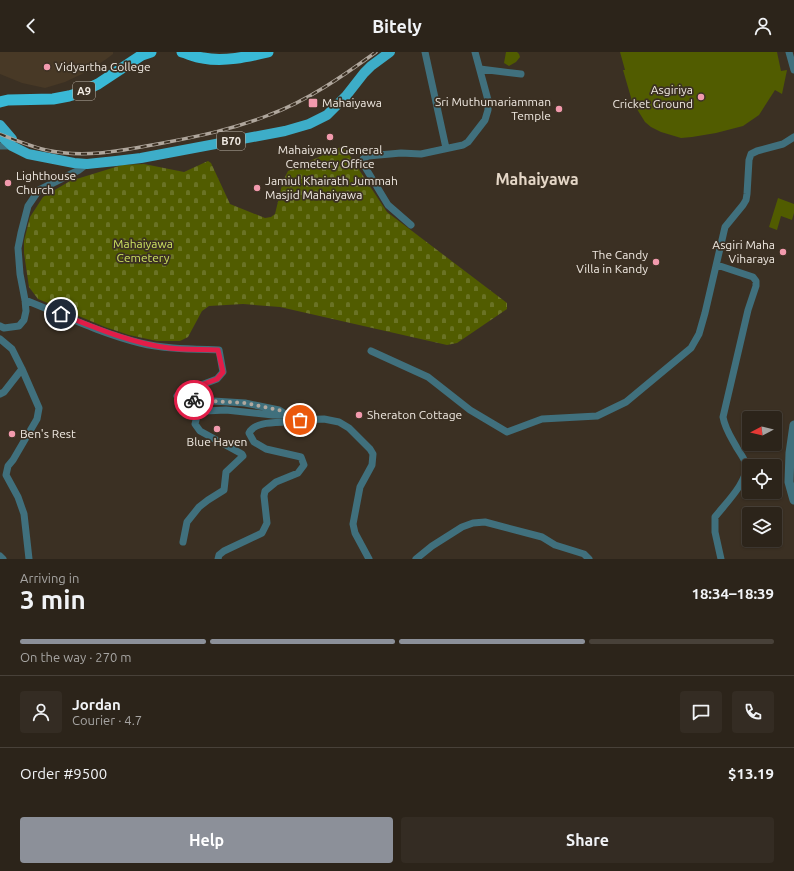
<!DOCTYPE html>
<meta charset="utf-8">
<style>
:root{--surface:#2c241a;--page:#342c23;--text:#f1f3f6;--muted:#a6a4a2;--line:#484139;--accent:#8c9099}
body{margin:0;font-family:Ubuntu,sans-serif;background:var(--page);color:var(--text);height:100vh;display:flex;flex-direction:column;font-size:15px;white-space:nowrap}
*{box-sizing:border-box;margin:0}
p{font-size:13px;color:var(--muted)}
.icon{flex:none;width:22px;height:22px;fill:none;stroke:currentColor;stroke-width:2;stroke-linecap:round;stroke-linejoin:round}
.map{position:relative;height:507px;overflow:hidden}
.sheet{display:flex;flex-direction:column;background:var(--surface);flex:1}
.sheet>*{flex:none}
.needle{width:26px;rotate:263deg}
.fabs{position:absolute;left:742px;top:359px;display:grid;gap:8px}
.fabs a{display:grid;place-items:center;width:40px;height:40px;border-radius:4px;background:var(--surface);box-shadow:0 1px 3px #0004,0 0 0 1px var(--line);font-size:20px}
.pin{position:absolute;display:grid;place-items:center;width:34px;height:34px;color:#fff;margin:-17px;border:2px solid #fff;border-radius:50%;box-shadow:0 1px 4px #0007}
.courier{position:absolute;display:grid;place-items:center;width:40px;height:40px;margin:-20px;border:3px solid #e11d48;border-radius:50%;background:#fff;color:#222;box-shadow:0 1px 5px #0007}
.headline em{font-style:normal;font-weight:700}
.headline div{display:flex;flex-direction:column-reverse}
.headline{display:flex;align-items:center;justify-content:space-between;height:68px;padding:0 20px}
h1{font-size:26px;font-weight:700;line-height:30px}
.bar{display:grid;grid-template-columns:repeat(4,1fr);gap:6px 4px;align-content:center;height:48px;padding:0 20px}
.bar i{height:5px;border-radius:3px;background:var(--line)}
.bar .selected{background:var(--accent)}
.bar p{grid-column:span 4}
.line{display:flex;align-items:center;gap:10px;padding:0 20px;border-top:1px solid var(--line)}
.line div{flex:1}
.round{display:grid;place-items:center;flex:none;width:42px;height:42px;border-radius:4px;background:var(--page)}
.cta{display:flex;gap:8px;margin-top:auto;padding:8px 20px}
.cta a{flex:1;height:46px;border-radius:4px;background:var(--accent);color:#fff;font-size:16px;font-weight:700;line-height:46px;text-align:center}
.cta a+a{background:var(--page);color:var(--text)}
header{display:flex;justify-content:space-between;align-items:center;height:52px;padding:0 20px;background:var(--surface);font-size:18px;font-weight:700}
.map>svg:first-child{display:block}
.built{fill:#483926}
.green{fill:#515c00}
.cemetery{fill:url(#cemetery-stones)}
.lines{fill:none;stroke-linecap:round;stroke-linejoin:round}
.minor{stroke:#40707d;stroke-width:7}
.tertiary{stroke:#40707d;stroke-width:9}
.primary{stroke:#3dadc8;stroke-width:10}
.trunk{stroke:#39b9d6;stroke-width:11}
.rail-casing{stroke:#afa69c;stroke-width:3.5}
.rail{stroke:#3b3023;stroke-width:2;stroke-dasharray:6;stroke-linecap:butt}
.done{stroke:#b1a89e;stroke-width:4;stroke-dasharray:0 7.2}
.route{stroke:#e11d48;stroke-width:5}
.poi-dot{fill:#f29aad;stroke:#3b3023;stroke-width:1.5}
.labels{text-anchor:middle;stroke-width:3.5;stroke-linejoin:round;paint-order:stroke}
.shield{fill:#3b3023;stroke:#bab2a8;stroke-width:1}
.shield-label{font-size:11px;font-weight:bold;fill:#f0e9e1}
.poi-label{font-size:12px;fill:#f0e9e1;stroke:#3b3023;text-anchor:start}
.park-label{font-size:12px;fill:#cce060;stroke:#3b3023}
.district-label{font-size:16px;font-weight:bold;fill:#e5d7c7;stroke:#3b3023}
</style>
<header><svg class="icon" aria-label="back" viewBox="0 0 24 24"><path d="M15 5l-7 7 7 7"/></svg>Bitely<svg class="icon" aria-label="person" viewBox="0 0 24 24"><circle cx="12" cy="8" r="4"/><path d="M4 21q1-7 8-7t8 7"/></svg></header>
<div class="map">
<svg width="794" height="507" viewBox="0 0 794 507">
<defs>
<pattern id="cemetery-stones" width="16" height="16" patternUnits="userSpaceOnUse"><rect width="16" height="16" fill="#515c00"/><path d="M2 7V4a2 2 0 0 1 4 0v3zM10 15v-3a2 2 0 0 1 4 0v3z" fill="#6a7325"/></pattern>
</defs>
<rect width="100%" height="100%" fill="#3b3023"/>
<path class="built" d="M0 0H113V2L105 8 82 22 65 30 45 36 22 31 0 22Z"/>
<path class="green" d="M506 0H517L519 2 520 5 516 10 509 14 504 11Z
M620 0H777L781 19 787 18 782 42 775 38 759 63 743 74 716 81 692 85 681 86 661 80 651 75 645 70 632 49 623 18H625Z
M778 146 794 152V161L792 168 781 164 777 178 769 175Z"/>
<path class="cemetery" d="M341 95 346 98 387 160 507 251V257L457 291 447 293 280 255 243 252 209 254 202 259 188 285 180 289H157L129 283 105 275 38 247 29 235 24 201V189L30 165 43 145 70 129 122 113 144 112 184 120 208 109 211 111 230 152 265 166 271 165 275 162 283 129 288 119Z"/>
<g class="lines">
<path class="minor" d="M425 0 446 96
M789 0 794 18
M480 17 521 22
M0 94H12
M411 173 388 153 362 110 363 107 368 104 401 101 421 102 463 93 468 90 485 68 488 58V48L475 0
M717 213 753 225 756 229V234L748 258 723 365C725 377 731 385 737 396 740 401 744 406 746 412 749 429 725 452 715 465V480L721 507
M25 248C63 263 100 281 140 291 165 297 192 297 219 298L223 320 217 327 180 341 177 344 181 347 245 351 279 358 287 363 291 368 289 370C277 371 255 369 249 381L254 390 266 397 301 405 304 413 298 421 276 430 265 439 264 444 267 471 262 481 224 499 219 503 218 507
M0 274 4 276 19 274 24 268 26 259 25 248 20 222 18 196 21 181 28 154 39 138 79 118 87 112
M0 287 12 297 22 317 39 356 37 367 13 408 8 414 6 423 18 445 24 462 29 507
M371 299 428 325 470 358 507 380 542 367 597 364 626 350 691 296 699 282 705 261 725 175 743 153 746 148 747 142 749 108 751 102 757 99 783 92 794 85
M0 342 4 340 22 317
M291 368 324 367 339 370 349 376 370 397 373 402 372 413 360 435 353 472 355 481 369 507
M183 490 187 470 199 455 208 448 224 438 226 420 243 404 242 402 200 379 195 372 197 364 205 359 226 358 273 363H285
M0 504 3 507
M416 507 432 494 462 475 473 471 485 470 542 485 555 493 584 502 589 507"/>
<path class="tertiary" d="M794 373 790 401 789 430 794 448"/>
<path class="primary" d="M0 73 12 87
M0 83 12 94 28 102 74 111 87 112 116 109 141 106 285 79 309 72 327 63 346 44 364 21 371 14 390 0"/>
<path class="trunk" d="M182 0C189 2 195 5 203 6 224 10 247 5 268 0
M0 50 8 48 53 47 69 44 79 41 98 32 142 3 151 0"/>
<defs>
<path id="rail" d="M0 82C15 88 30 94 46 98 85 107 125 98 163 91 200 84 234 77 269 63 307 49 343 24 376 0"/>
</defs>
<use href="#rail" class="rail-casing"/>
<use href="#rail" class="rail"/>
</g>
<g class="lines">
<path class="done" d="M194 348 245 351 279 358 287 363 291 368H300"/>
<path class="route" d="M61 262C96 276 131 291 169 296 185 298 202 297 218 298L223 320 217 327 180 341 177 344 180 347 194 348"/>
</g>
<g class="poi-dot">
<circle cx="47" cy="15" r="4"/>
<circle cx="701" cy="45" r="4"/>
<rect x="308" y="46" width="10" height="10" rx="2"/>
<circle cx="559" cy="57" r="4"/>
<circle cx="330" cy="85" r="4"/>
<circle cx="8" cy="131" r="4"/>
<circle cx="257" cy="136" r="4"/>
<circle cx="783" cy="200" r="4"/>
<circle cx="656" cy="210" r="4"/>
<circle cx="359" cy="363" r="4"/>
<circle cx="217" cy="377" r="4"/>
<circle cx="12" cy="382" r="4"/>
</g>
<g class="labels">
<g class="shield">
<rect x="73" y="30" width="22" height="18" rx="3"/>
<rect x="217" y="80" width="28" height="18" rx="3"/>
</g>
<g class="shield-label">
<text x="84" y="43">A9</text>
<text x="231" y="93">B70</text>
</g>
<g class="poi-label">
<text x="55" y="19">Vidyartha College</text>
<text x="693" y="42" text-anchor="end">Asgiriya<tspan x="693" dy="14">Cricket Ground</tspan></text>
<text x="551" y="54" text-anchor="end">Sri Muthumariamman<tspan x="551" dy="14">Temple</tspan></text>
<text x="322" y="55">Mahaiyawa</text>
<text x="330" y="102" text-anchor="middle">Mahaiyawa General<tspan x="330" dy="14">Cemetery Office</tspan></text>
<text x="16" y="128">Lighthouse<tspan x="16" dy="14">Church</tspan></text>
<text x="265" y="133">Jamiul Khairath Jummah<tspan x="265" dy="14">Masjid Mahaiyawa</tspan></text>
<text x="775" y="197" text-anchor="end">Asgiri Maha<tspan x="775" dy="14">Viharaya</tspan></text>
<text x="648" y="207" text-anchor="end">The Candy<tspan x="648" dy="14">Villa in Kandy</tspan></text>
<text x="367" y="367">Sheraton Cottage</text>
<text x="20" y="386">Ben's Rest</text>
<text x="217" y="394" text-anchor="middle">Blue Haven</text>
</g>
<g class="park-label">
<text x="143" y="196">Mahaiyawa<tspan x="143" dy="14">Cemetery</tspan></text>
</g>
<g class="district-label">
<text x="537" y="133">Mahaiyawa</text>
</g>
</g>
</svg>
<div class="fabs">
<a><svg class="needle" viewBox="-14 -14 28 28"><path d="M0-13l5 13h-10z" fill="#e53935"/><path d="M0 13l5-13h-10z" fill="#a6a4a2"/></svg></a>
<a><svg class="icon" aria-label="locate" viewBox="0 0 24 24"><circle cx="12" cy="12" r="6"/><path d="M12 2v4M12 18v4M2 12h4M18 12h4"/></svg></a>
<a><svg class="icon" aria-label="layers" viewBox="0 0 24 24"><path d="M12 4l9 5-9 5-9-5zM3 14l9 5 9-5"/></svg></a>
</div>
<div class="pin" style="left:300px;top:368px;background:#ea580c"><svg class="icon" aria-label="bag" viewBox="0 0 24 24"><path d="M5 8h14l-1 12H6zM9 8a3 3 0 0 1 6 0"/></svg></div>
<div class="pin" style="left:61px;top:262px;background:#1f2937"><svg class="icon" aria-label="home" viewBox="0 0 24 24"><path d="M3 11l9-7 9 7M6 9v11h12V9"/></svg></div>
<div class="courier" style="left:194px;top:348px"><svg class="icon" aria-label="bike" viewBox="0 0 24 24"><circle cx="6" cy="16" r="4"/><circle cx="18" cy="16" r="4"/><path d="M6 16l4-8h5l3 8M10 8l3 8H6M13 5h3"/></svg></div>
</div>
<section class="sheet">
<div class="headline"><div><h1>3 min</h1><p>Arriving in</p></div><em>18:34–18:39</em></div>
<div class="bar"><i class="selected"></i><i class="selected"></i><i class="selected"></i><i></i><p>On the way · 270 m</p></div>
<div class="line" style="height:72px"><a class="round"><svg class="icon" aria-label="person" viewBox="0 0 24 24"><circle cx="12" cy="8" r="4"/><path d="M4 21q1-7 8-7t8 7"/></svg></a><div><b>Jordan</b><p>Courier · 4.7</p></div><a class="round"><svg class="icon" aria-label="chat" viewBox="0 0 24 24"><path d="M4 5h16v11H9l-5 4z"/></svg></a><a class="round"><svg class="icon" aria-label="phone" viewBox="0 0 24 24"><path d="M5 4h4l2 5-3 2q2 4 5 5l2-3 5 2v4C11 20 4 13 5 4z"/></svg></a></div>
<div class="line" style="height:52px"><div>Order #9500</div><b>$13.19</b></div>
<div class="cta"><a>Help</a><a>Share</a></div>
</section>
